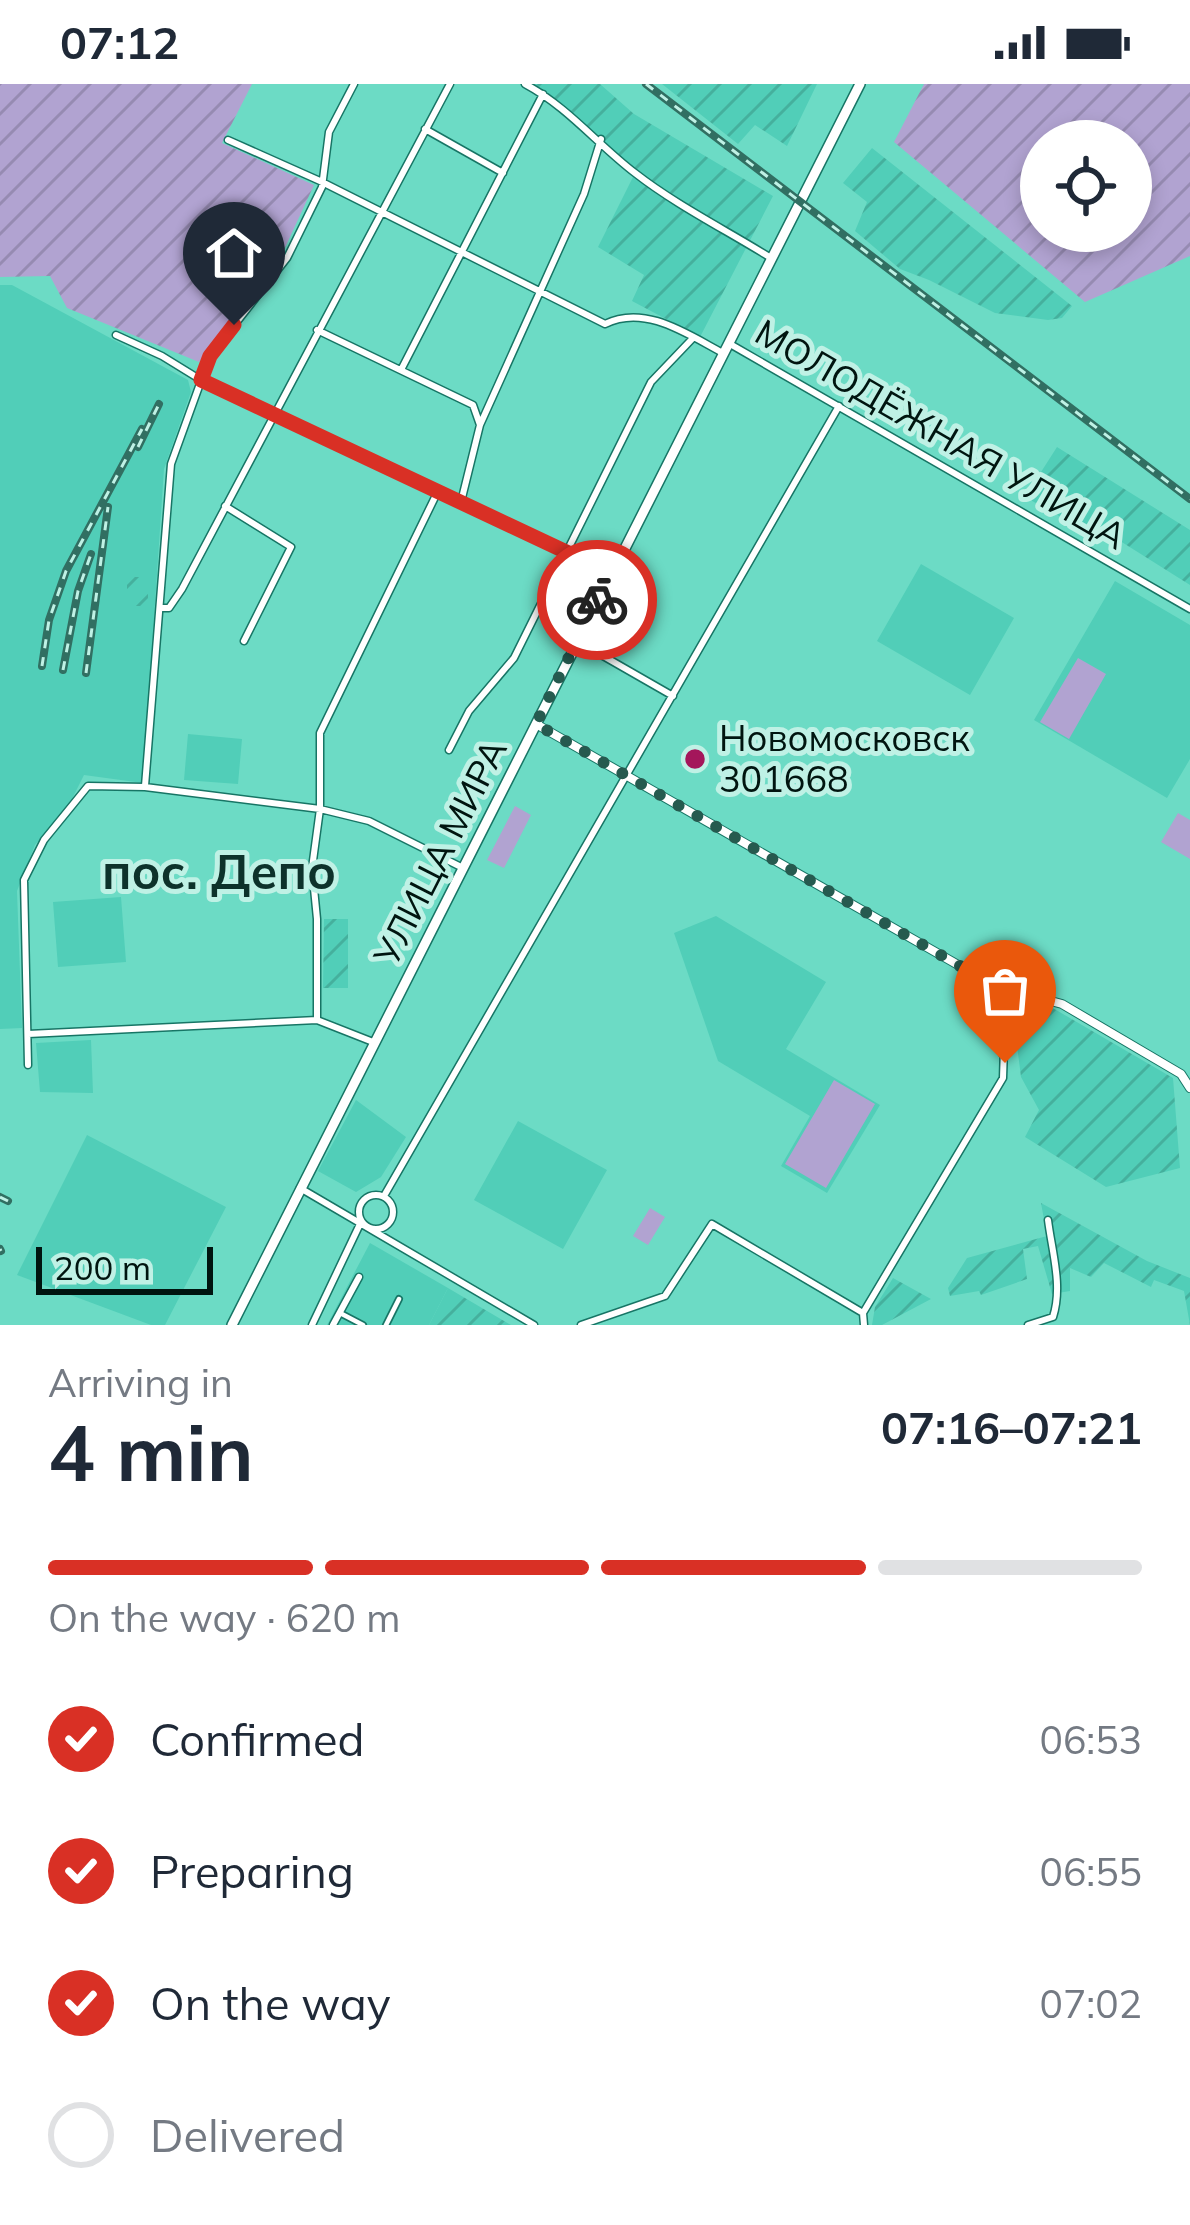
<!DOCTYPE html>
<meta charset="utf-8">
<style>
:root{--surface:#fff;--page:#f2f2f3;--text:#1f2937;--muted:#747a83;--line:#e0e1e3;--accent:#d93025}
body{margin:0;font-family:Mulish,sans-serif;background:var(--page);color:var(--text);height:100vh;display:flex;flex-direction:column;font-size:45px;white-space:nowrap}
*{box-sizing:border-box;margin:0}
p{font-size:39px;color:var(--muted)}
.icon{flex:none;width:66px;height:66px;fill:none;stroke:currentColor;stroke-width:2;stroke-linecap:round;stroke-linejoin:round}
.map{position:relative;height:1241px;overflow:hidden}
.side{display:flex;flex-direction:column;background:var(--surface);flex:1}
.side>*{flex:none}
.controls{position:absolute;left:1020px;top:36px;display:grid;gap:24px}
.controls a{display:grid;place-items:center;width:132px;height:132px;border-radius:50%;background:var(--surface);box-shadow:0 6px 18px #0003;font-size:60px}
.scale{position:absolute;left:36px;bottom:30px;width:177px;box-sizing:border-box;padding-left:12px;border:6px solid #001510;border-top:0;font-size:33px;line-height:42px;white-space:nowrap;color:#001510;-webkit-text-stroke:9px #bff1e5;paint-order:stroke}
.pin{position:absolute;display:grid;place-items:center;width:102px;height:102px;color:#fff;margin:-123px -51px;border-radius:50% 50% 50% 0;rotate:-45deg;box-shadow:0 0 12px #0007}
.pin .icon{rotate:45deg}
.courier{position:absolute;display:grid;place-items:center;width:120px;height:120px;margin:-60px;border:9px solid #d93025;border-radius:50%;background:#fff;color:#222;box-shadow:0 3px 15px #0007}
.overview em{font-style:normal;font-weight:700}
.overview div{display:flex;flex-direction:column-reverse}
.overview{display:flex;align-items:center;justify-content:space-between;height:204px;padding:0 48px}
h1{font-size:78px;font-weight:700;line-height:90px}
.bar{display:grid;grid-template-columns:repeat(4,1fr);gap:18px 12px;align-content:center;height:144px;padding:0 48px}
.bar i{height:15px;border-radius:9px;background:var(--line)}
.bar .on{background:var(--accent)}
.bar p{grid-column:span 4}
ol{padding:0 48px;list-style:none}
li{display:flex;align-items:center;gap:36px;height:132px}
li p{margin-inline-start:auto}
li .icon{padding:12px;border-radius:50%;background:var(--accent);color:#fff;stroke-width:4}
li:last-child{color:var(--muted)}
li i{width:66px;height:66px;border:6px solid var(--line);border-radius:50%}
.status{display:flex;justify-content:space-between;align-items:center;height:84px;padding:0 60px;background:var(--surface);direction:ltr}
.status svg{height:33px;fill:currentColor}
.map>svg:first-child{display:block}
.built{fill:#51ceb8}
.industrial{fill:url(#industrial-furrows)}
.green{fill:#b1a3d1}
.garden{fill:url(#garden-furrows);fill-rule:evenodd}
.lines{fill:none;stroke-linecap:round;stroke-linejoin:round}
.pedestrian-casing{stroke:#177565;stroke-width:8}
.minor-casing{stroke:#177565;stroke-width:9}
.tertiary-casing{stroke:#177565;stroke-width:10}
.secondary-casing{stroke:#177565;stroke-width:12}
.pedestrian{stroke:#fff;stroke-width:4.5}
.minor{stroke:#fff;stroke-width:6}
.tertiary{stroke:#fff;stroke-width:8}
.secondary{stroke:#fff;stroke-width:9}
.rail-casing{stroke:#316f62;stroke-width:8}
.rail{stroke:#bff1e5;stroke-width:3;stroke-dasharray:9;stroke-linecap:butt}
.done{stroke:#265a4f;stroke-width:12;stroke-dasharray:0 21.6}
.route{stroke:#d93025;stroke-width:15}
.poi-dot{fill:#a4165b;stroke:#bff1e5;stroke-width:4.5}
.labels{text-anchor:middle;stroke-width:10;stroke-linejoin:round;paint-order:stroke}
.street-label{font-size:36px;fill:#001510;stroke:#bff1e5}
.poi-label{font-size:36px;fill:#001510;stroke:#bff1e5;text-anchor:start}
.district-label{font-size:48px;font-weight:bold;fill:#0d322b;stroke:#bff1e5}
</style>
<div class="status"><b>07:12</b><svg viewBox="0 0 49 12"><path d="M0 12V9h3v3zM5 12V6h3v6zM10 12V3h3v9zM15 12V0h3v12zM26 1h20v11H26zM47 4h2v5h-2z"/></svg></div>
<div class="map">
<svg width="1190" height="1241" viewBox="0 0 1190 1241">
<defs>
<pattern id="industrial-furrows" width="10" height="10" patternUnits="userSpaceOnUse" patternTransform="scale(3)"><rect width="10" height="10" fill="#51ceb8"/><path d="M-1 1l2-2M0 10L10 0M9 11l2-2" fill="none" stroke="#45b09d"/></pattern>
<pattern id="garden-furrows" width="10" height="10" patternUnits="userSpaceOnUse" patternTransform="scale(3)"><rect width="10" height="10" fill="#b1a3d1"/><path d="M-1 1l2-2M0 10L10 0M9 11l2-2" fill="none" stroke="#968bb2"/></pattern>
</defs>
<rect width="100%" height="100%" fill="#6cdbc5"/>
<path class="built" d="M0 201H12L188 296 191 308 164 385 143 699 84 691 70 719 35 761 17 807 22 944 0 945Z
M921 480 1014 534 970 611 877 557Z
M1115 497 1190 541V675L1167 714 1034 636Z
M188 650 242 655 238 700 184 696Z
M121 813 126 878 58 883 53 818Z
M716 832 826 898 786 965 880 1021 827 1109 781 1082 810 1032 718 977 674 849Z
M91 956 93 1009 40 1008 36 959Z
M356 1016 406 1053 381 1093 356 1108 318 1087Z
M518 1037 607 1086 563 1165 474 1116Z
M87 1051 226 1123 165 1241H151L17 1191Z
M370 1159 448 1204 429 1241H327Z"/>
<path class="industrial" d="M525 0H600L634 30 773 112 700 253 632 217 644 191 598 163 635 89 605 59 544 10Z
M662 0H817L787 62 755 41 738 60Z
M872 64 1072 222 1062 234 1048 236 995 229 929 196 900 185 855 147 867 118 843 99Z
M1057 363 1190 446V501L1109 450 1104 457 1025 413Z
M127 493H148V522H127Z
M324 835H348V904H323Z
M1012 923H1051L1173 994 1180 1084 1106 1103 1025 1053 1039 1026 1021 993Z
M1041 1119 1147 1177 1190 1194V1241L1184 1207 1154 1196 1151 1203 1104 1179 1091 1193 1070 1184V1207L1052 1210 1038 1162 1023 1165 1027 1195 981 1211 979 1207 950 1212 948 1204 967 1174 1047 1152Z
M893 1194 931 1215 882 1241H872L875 1223Z
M448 1204 511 1241H429Z"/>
<path class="green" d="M1078 574 1106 590 1069 655 1040 638Z
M515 722 531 731 504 784 487 776Z
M1178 729 1190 736V775L1161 758Z
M834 996 875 1020 826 1104 785 1080Z
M650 1124 665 1133 648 1161 633 1152Z"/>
<path class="garden" d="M0 0H252L222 59 314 101 284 166 199 278 67 224 50 192 0 193Z
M924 0H1190V172L1085 218 894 58ZM1131 57V147H1041V57Z"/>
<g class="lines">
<defs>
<path id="pedestrian" d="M340 1229 363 1241
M386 1241 399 1215"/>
<path id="minor" d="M525 0C568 23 597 60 635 89 676 121 726 146 771 174
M425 45 503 89
M228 56 320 97 605 240C645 220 687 250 723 269
M317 246 473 321 480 341
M116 251 162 272 201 296 611 489
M730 260 1190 525
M402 284 543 10
M438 407 320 649V725L369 737 463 784
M461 418 480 341 584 110 601 55
M225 422 291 463 244 557
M161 524H169L182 505 450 0
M577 557 673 612
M449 666 469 627 514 574 651 298 693 254
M145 702 171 380 210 272 287 174 322 103 329 48 354 0
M317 936 373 958
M28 950 317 936V835L312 784 320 725 145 703 88 702 44 756 24 796 28 981
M300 1104 534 1241
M359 1128a17 17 0 1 1 34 0a17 17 0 1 1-34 0Z
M384 1112 839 322
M312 1241 360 1140
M333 1241 359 1193
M581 1241 665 1212 712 1140 863 1229
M864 1241 863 1229 1003 994 1004 964 995 902
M1028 1241 1053 1233C1063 1202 1052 1168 1048 1136"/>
<path id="tertiary" d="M536 640 995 902 1062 920 1181 990 1190 1004"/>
<path id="secondary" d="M232 1241 860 0"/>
</defs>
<use href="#pedestrian" class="pedestrian-casing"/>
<use href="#minor" class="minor-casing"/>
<use href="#tertiary" class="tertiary-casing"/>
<use href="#secondary" class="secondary-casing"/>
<use href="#pedestrian" class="pedestrian"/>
<use href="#minor" class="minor"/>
<use href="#tertiary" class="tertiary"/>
<use href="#secondary" class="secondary"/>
<defs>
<path id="rail" d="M646 0 1190 415
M138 363 159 320
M42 582 49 536 66 487 142 345
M63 586 78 507 91 470
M86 589 108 423
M0 1113 8 1117
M0 1165 1 1167"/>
</defs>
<use href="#rail" class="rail-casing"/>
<use href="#rail" class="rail"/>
</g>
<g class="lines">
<path class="done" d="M597 516 536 640 995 902 1005 979"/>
<path class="route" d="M234 241 210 272 201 296 611 489 597 516"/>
</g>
<circle class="poi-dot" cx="695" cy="675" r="12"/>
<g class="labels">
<g class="street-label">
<text transform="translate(941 350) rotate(30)" y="13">МОЛОДЁЖНАЯ УЛИЦА</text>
<text transform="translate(440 768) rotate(-63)" y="13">УЛИЦА МИРА</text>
</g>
<g class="poi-label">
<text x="719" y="667">Новомосковск<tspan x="719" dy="41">301668</tspan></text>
</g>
<g class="district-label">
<text x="219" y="805">пос. Депо</text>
</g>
</g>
</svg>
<div class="controls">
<a><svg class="icon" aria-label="locate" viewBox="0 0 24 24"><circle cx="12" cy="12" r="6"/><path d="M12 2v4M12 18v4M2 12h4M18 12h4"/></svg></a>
</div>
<div class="scale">200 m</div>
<div class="pin" style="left:1005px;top:979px;background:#ea580c"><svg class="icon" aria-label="bag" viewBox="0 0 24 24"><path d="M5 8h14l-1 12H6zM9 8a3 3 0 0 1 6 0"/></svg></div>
<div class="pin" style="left:234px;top:241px;background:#1f2937"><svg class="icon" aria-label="home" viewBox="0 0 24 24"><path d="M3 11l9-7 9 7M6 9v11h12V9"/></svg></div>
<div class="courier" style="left:597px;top:516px"><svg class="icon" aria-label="bike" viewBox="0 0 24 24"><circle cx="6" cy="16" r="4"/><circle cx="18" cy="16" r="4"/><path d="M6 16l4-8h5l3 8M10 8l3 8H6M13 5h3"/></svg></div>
</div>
<section class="side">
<div class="overview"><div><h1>4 min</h1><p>Arriving in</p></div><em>07:16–07:21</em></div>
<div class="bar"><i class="on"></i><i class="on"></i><i class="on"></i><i></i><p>On the way · 620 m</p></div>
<ol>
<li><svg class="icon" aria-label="check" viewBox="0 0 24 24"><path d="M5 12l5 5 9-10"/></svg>Confirmed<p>06:53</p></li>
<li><svg class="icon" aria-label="check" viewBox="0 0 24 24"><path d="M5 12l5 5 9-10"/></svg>Preparing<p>06:55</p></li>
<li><svg class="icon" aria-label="check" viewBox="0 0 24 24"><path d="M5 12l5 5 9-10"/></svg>On the way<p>07:02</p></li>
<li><i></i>Delivered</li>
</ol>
</section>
